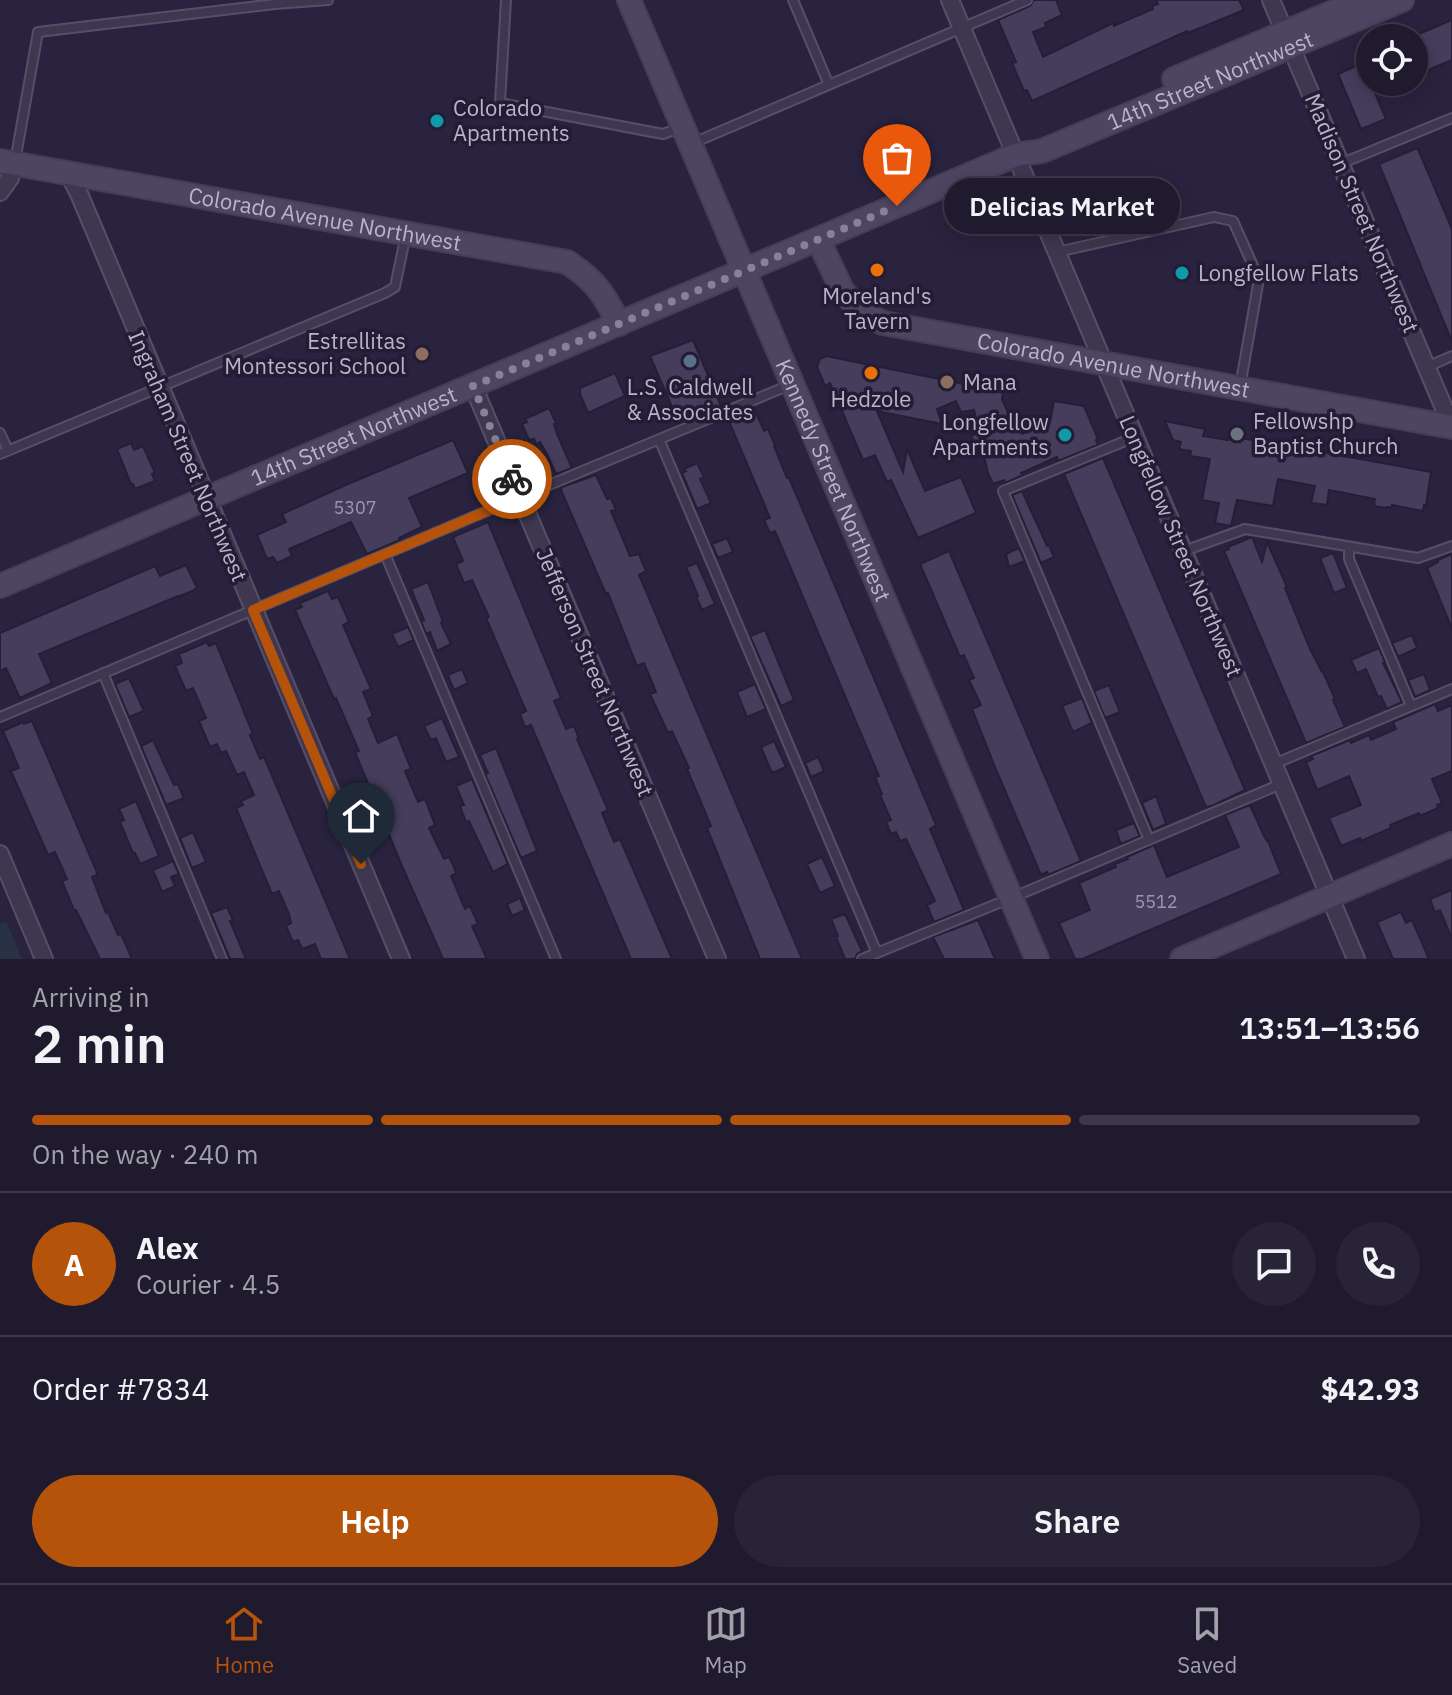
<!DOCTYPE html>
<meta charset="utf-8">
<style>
:root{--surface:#201a2f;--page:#282337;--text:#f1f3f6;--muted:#a2a1aa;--line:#3d384b;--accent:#b45309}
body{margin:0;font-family:"IBM Plex Sans",sans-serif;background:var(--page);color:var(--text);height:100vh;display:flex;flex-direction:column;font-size:30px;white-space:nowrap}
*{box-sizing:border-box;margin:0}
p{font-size:26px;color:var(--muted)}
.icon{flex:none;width:44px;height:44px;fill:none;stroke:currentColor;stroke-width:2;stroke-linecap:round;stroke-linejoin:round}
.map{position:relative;height:959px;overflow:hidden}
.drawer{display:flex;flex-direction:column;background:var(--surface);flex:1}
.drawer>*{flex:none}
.controls{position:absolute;left:1356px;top:24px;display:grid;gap:16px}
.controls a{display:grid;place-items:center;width:72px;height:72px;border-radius:50%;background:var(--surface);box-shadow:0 4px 20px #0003,0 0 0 2px var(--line);font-size:40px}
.pin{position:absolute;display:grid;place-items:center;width:68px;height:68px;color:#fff;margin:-82px -34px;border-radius:50% 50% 50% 0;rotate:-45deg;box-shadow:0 0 8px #0007}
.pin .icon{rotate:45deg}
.courier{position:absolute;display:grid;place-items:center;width:80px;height:80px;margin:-40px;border:6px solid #b45309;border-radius:50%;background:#fff;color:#222;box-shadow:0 2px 10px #0007}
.bubble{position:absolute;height:56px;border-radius:28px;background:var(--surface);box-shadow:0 4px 20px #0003,0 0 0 2px var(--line);font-size:26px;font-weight:600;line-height:56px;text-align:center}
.overview em{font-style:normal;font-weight:600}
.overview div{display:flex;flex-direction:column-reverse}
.overview{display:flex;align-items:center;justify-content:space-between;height:136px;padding:0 32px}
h1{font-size:52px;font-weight:600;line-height:60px}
.bar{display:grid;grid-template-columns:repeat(4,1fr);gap:12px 8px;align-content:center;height:96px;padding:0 32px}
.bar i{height:10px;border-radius:6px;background:var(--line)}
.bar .active{background:var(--accent)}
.bar p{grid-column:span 4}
.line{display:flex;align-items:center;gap:20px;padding:0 32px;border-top:2px solid var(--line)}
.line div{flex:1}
.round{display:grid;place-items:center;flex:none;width:84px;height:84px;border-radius:42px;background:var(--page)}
.action{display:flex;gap:16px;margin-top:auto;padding:16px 32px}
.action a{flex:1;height:92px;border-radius:48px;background:var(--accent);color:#fff;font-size:32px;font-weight:600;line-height:92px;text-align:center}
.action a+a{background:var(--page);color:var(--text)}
.tab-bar{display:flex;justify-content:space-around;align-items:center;height:112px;border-top:2px solid var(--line);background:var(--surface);font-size:22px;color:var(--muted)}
.tab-bar a{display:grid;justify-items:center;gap:4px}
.tab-bar .active{color:var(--accent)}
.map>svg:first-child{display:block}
.green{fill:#293245}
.building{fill:#463d5d;stroke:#251e36;stroke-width:2}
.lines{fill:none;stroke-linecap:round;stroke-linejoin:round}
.lane-casing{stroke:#564f67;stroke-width:12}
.street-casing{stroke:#564f67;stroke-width:20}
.secondary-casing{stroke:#443e55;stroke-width:26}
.lane{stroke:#3e374f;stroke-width:8}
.street{stroke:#3e374f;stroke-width:16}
.secondary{stroke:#4e4562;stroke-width:22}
.done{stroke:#888199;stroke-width:8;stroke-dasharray:0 14.4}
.route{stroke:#b45309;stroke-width:10}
.culture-dot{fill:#0f9aa8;stroke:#231c34;stroke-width:3}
.food-dot{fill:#e8710a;stroke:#231c34;stroke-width:3}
.education-dot{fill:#8d6e63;stroke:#231c34;stroke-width:3}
.service-dot{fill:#5c6f8a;stroke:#231c34;stroke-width:3}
.worship-dot{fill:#6b7280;stroke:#231c34;stroke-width:3}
.labels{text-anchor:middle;stroke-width:7;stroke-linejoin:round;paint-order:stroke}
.number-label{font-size:18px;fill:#9d96af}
.street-label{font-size:22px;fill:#bab4ca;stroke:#231c34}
.poi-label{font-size:22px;fill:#bab4ca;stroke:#231c34;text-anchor:start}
</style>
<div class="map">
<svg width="1452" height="959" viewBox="0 0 1452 959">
<rect width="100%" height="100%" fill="#2a233f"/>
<path class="green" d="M6 921 22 959H0V924Z"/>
<path class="building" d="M1034 0H1056L1062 15 1045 23 1046 27 1033 32 1043 57 1113 23 1114 26 1153 9 1152 6 1158 4 1156 0H1239L1244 10 1188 33 1187 31 1032 101 1027 90 1024 91 1012 63 1016 62 998 20 1030 6Z
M1452 20V60L1414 76V36Z
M1370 60V82H1399L1375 93 1386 119 1361 129 1338 74Z
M1415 149H1418L1452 229V342L1379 164Z
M693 340 721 406 679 423 650 356Z
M826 356 1003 392 1002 399 1009 415 1013 413 1022 434 1050 422 1054 401 1084 406 1098 439 1096 440 1098 445 1058 461 1057 457 1021 473 1023 475 1005 483 1004 480 993 484 988 473 982 448 978 450 971 436 979 432 974 410 961 412 956 401 937 409 942 424 877 411 903 472 907 449 925 491 961 477 976 513 918 538 891 480 887 482 875 455 863 460 830 383 825 386 817 367 820 359Z
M615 373 625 396 588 413 580 394V388Z
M549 408 556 423 554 424 557 434 572 468 556 474 548 456 540 442 536 444 534 439 529 440 522 424 527 422 525 419Z
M754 408 764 431 768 429 775 445 774 446 787 478H789L796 494 936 825 930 829 964 910 934 922 927 905 935 901 906 839 900 841 896 832 891 834 886 822 891 820 880 795 882 794 875 777 879 776 775 531 770 533 764 520 770 518 728 419Z
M1165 421 1205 429 1203 436 1228 440 1229 436 1264 442 1265 439 1311 450 1431 472 1426 506 1424 505 1423 511 1392 505V507H1387V508L1374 506 1375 499 1329 490 1327 505 1311 503 1315 486 1278 479 1273 506 1237 500 1231 526 1215 523 1219 503 1202 500 1210 459 1190 456 1191 451 1179 449 1181 442 1173 440Z
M453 440 468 473 409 498 422 527 399 538 400 540 367 554 351 522 289 549 292 556 277 563 273 557 267 559 257 535 286 522 282 514 348 484Z
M131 443 134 450 143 446 155 473 152 474 155 481 135 489 133 484H131L117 449Z
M1103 458 1245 790 1212 806 1206 807 1064 474Z
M697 463 704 477 700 479 711 503 697 509 682 473 686 471 684 469Z
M596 475 607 499 611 498 616 510 611 511 630 556 639 554 646 571 639 575 802 959H760L707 828 711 826 687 769 689 768 672 731 668 733 650 694 656 692 644 663 637 666 608 593 606 594 561 490 562 487Z
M1022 491 1047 546 1049 545 1054 557 1041 563 1012 495Z
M488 522 561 698 554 701 566 729 574 726 579 739H577L608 810 602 813 614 842 620 839 672 959H631L531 725 525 727 520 714 526 711 486 618 489 617 472 580 464 583 456 564 463 561 453 537Z
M1252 537 1262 562 1267 542 1287 587 1285 588 1310 649 1322 672H1323L1335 699 1333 700 1345 727 1306 743 1224 551 1229 549 1228 547Z
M727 538 733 552 718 558 712 544Z
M1019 548 1025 561 1009 567 1006 554Z
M949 551 1081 861 1048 875 1047 872 1041 875 995 767 972 709 981 705 969 680 974 678 964 655 960 657 920 564Z
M1333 553 1347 588 1334 593 1320 558Z
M1452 554V629L1427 568 1438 562V560Z
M697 563 715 604 702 610 696 596H698L686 567Z
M186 565 197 588 192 591 178 597V596L39 654 52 683 20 698 6 668 0 671V633L155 566 160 576Z
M428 582 443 622 441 623 451 644 437 651 430 632 426 634 421 621 424 620 411 589Z
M328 591 332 599 338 597 349 622 343 625 371 689 363 692 373 716 368 719 378 743 397 734 411 769 405 771 418 802 425 799 435 825 429 828 444 859 449 857 453 865 456 873 451 876 465 909 470 906 478 924 472 926 487 959H443L402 866 355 752 359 751 336 698 334 699 295 610 302 607 300 603Z
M408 627 414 640 398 647 392 634Z
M765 630 794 700 781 706 750 636Z
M1412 635 1417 648 1398 657 1392 643Z
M207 642 209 646 216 643 253 734 250 735 260 759 264 757 350 959H321L315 944 302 949 298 940 293 942 286 926 291 923 289 914 279 891 272 894 236 808 243 805 241 801 254 795 244 772 237 775 226 751 221 753 217 744 210 747 199 721 206 718 193 688 186 691 175 666 182 663 179 654Z
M1379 648 1385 662 1383 663 1402 702 1387 709 1381 696 1378 697 1366 669 1357 673 1351 660Z
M462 669 468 683 454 690 448 675Z
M1424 674 1430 690 1415 697 1408 680Z
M129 678 144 711 129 717 115 684Z
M755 684 766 709 747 717 737 692Z
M1109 685 1120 712 1105 718 1094 691Z
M1082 698 1092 723 1073 732 1062 706Z
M1435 704 1438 711 1452 705V771L1432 779 1442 803 1437 805 1438 808 1420 816 1419 813 1390 825 1391 828 1361 841 1360 838 1341 846 1329 818 1361 805 1349 776 1317 790 1306 762 1313 759 1311 756 1350 740 1351 743 1369 735 1371 740 1396 729 1393 722Z
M442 718 459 757 446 762 436 738 431 740 424 726Z
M32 721 96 870 97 875 92 877 106 913 108 912 118 935 121 934 132 959H100L76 910H74L62 881 67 879 55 852 48 855 11 771 19 768 3 731 23 722 24 724Z
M153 740 174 785 178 784 184 798 166 805 141 746Z
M774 741 786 767 772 773 761 747Z
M496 748 537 851 521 858 485 774 488 773 480 755Z
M818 757 824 771 811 777 805 763Z
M472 779 508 864 493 872 469 821 466 822 460 806 464 805 456 786Z
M1156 796 1166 824 1153 830 1142 803Z
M136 801 159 856 140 864 135 853H133L120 822 124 820 119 809Z
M1250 805 1264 836 1267 841H1268L1281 874 1082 959H1075L1059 923 1090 910 1079 883 1116 867 1115 864 1128 859 1127 857 1154 845 1167 877 1239 847 1225 815Z
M1134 823 1140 836 1121 844 1116 830Z
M193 832 206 862 192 868 180 838Z
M822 857 835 886 820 893 807 864Z
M173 861 179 874 171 877 175 886 162 892 153 870Z
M1452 890V939L1440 910 1435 912 1430 899Z
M520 898 525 910 512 916 507 904Z
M227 907 233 920 230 921 246 959H230L211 913Z
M1401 912 1406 923 1412 920 1429 959H1393L1377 922Z
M845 914 862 951 857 954 855 959H845L836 937 838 936 831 919Z
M978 920 995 959H944L933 937Z"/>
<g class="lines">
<defs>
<path id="lane" d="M506 0 500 103 663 134 682 127
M793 0 829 85
M693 143 1027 0
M15 162 38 32 275 4 328 0
M1340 164 1452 118
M1057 252 1214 217 1233 221 1259 279 1240 387
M1427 367 1452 356
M0 433 8 450
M1135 437 1003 491 1149 840
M659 439 877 953
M0 454 385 293 395 287 406 234
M1349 547V559L1411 706
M1184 551 1245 529 1418 558 1452 546
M385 554 556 959
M103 673 222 959
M0 717 520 497 792 384
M1274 764 1452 689
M862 959 1011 898 1281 784"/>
<path id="street" d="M950 0 1356 959
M1271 0 1452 427
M69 174 80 196 401 959
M0 192 10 178 15 164
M473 386 717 959
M0 854 44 959"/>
<g id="secondary">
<path id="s1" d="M629 0 1037 959"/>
<path d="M1174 79 1362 0"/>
<path id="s2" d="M0 161 567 262C595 280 604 294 619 324"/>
<path id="s3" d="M818 239 843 292 865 314 883 323 1452 427"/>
<path id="s4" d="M0 586 1016 155 1042 151 1402 0"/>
<path d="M1182 959 1452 844"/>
</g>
</defs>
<use href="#lane" class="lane-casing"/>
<use href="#street" class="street-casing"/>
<use href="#secondary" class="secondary-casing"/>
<use href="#lane" class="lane"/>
<use href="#street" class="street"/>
<use href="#secondary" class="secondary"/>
</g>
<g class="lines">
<path class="done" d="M512 479 473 386 897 206"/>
<path class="route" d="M361 864 253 610 520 497 512 479"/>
</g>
<g class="culture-dot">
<circle cx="437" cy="121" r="8"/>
<circle cx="1182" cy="273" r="8"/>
<circle cx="1065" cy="435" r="8"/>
</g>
<g class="food-dot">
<circle cx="877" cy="270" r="8"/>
<circle cx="871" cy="373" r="8"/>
</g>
<g class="education-dot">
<circle cx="422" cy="354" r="8"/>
<circle cx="947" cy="382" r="8"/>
</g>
<circle class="service-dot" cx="690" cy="361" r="8"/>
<circle class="worship-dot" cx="1237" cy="434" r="8"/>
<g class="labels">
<g class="number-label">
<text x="355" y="514">5307</text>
<text x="1156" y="908">5512</text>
</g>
<g class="street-label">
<text dy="8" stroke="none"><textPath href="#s4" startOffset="1312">14th Street Northwest</textPath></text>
<text transform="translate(1362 213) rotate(67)" y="8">Madison Street Northwest</text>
<text dy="8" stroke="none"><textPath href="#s2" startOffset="330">Colorado Avenue Northwest</textPath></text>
<text dy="8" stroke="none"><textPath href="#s3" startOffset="344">Colorado Avenue Northwest</textPath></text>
<text dy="8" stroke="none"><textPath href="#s4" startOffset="384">14th Street Northwest</textPath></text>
<text transform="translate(188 456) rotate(67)" y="8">Ingraham Street Northwest</text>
<text dy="8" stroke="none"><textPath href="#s1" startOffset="522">Kennedy Street Northwest</textPath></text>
<text transform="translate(1181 546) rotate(67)" y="8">Longfellow Street Northwest</text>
<text transform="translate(595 672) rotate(67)" y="8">Jefferson Street Northwest</text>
</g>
<g class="poi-label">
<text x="453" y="116">Colorado<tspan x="453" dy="25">Apartments</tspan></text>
<text x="1198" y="281">Longfellow Flats</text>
<text x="877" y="304" text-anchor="middle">Moreland's<tspan x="877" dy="25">Tavern</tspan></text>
<text x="406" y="349" text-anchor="end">Estrellitas<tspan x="406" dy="25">Montessori School</tspan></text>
<text x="963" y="390">Mana</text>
<text x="690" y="395" text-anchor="middle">L.S. Caldwell<tspan x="690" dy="25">&amp; Associates</tspan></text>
<text x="871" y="407" text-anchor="middle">Hedzole</text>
<text x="1253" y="429">Fellowshp<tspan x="1253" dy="25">Baptist Church</tspan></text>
<text x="1049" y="430" text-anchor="end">Longfellow<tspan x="1049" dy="25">Apartments</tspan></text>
</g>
</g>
</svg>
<div class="controls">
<a><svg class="icon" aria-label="locate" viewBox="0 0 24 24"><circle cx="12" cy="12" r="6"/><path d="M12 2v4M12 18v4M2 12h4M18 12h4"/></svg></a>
</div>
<div class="pin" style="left:897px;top:206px;background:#ea580c"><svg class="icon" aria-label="bag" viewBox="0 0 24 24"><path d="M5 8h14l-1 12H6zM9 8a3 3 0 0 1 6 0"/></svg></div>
<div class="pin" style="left:361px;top:864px;background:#1f2937"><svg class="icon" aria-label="home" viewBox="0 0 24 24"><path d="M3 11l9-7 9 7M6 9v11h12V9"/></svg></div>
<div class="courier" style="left:512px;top:479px"><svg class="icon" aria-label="bike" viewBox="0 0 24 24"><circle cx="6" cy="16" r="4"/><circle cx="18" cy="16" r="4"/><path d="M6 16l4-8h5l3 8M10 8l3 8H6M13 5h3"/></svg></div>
<div class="bubble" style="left:944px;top:178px;width:236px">Delicias Market</div>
</div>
<section class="drawer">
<div class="overview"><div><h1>2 min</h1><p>Arriving in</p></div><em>13:51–13:56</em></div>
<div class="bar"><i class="active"></i><i class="active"></i><i class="active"></i><i></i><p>On the way · 240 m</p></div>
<div class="line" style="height:144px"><b class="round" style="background:var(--accent);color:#fff">A</b><div><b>Alex</b><p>Courier · 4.5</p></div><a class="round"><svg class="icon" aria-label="chat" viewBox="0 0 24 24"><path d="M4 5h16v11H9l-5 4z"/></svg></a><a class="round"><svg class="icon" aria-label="phone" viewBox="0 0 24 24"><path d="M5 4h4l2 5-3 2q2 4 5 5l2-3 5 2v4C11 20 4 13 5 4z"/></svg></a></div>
<div class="line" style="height:104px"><div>Order #7834</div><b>$42.93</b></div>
<div class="action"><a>Help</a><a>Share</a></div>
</section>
<nav class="tab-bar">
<a class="active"><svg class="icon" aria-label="home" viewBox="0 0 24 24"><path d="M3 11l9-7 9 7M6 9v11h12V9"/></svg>Home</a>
<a><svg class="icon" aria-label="map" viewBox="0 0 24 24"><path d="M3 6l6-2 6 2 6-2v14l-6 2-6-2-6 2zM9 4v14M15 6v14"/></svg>Map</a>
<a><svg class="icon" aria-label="saved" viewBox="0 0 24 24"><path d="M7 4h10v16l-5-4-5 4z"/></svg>Saved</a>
</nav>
